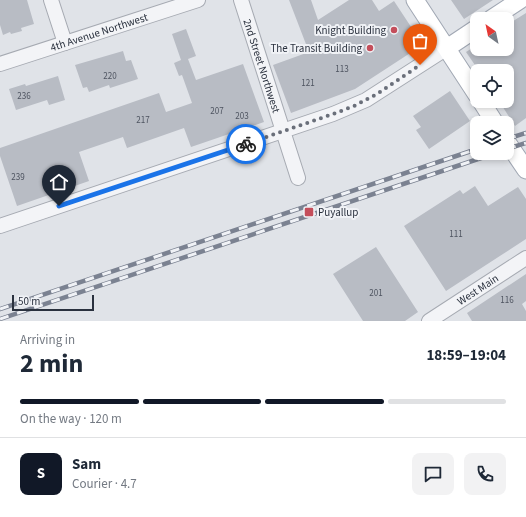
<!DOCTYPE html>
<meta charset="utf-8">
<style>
:root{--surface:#fff;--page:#f2f2f3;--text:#1f2937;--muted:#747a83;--line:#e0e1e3;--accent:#111827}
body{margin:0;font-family:"Source Sans 3",sans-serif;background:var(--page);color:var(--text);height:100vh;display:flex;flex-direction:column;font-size:15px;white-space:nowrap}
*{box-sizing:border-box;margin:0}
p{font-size:13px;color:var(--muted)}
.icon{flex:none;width:22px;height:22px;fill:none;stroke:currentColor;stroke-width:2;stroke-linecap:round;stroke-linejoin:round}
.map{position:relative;height:321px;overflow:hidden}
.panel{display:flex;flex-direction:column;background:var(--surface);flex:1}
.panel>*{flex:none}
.needle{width:26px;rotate:327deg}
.buttons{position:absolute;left:470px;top:12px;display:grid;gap:8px}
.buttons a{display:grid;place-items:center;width:44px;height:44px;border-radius:8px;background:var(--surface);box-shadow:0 2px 6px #0003;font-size:20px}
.scale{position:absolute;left:12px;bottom:10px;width:82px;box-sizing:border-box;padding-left:4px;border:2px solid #2a313e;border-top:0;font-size:11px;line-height:14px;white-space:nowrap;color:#2a313e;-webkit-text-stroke:3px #f0f2f6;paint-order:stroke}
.pin{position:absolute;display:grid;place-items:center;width:34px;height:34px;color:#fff;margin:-41px -17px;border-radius:50% 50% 50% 0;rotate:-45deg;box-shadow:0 0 4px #0007}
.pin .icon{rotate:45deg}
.courier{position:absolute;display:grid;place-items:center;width:40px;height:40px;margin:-20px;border:3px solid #1a73e8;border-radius:50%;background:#fff;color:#222;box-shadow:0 1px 5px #0007}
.head em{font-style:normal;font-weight:700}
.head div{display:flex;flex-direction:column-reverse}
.head{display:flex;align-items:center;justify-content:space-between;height:68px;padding:0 20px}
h1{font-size:26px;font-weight:700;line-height:30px}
.bar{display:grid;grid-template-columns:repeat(4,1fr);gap:6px 4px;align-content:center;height:48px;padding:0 20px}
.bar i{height:5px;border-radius:3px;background:var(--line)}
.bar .active{background:var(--accent)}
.bar p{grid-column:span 4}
.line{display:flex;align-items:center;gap:10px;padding:0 20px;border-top:1px solid var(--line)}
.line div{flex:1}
.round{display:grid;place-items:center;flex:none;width:42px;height:42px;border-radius:8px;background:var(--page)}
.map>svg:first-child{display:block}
.building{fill:#b8bcc4}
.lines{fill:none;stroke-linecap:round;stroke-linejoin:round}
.minor-casing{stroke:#a6aab2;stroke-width:16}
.major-casing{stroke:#a0a7b3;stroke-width:19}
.minor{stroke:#f3f4f7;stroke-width:14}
.major{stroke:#fff;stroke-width:17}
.rail-casing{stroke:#7b8291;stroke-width:4.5}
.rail{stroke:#f0f2f6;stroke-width:3;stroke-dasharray:9;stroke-linecap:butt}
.done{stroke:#6a6f7a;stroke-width:4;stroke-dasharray:0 7.2}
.route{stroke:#1a73e8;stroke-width:5}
.poi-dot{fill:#c44e5b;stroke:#f0f2f6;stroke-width:1.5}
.labels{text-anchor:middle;stroke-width:4;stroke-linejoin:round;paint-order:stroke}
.number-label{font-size:9px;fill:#4e5460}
.poi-label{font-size:11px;fill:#2a313e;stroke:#f0f2f6;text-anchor:end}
.street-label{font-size:11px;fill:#2a313e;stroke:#f0f2f6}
</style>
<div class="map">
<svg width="526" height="321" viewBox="0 0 526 321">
<rect width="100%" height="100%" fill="#e0e3e8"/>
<path class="building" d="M0 0H27L34 24 21 28 22 31 11 34 10 32 3 35 0 25Z
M289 0H311L318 20 349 0H372L379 11 394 1 421 42V46L355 89 291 113 273 65 309 52Z
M451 0H493L464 19Z
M526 13V118L515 126 499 101H507V71H479L466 52 477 45V49H507V25Z
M186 29 196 56 188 59 196 80 243 64 264 122 191 147 184 128 127 148 123 137 79 152 89 181 17 206 0 156V148L159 93 166 112 192 103 182 75 179 76 174 63 181 60 172 34Z
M123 51 126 61 131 60 138 79 110 88 109 85 89 92 87 87 83 88 75 65Z
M58 76 65 100 49 105 47 100 16 110 9 89 25 84 26 86Z
M450 91 470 121 429 149 416 130 421 127 413 116Z
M475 186 488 206 518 187 526 199V239L446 291 404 226 460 190 463 194Z
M376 247 418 312 405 321H363L333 274Z
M526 274V301L522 304 526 311V321H472L467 313Z"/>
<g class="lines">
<defs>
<g id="minor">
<path d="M51 0 65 43"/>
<path id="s1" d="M241 0 298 178"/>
<path id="s2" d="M0 64 198 0"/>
<path d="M0 226 333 114 366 100 447 48"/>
<path id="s3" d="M429 321 526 258"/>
</g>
<path id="major" d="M415 0 477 95
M491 19 520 0
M447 48 477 28
M481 101 495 123
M507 142 526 170"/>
</defs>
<use href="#minor" class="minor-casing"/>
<use href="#major" class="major-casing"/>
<use href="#minor" class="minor"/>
<use href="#major" class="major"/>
<defs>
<path id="rail" d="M507 139 526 133
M507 149 526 143
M0 309 477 149
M0 319 496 153"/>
</defs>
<use href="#rail" class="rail-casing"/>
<use href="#rail" class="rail"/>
</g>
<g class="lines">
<path class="done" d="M246 144 333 114 354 106 377 94 420 65"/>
<path class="route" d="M59 206 246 144"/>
</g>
<g class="poi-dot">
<circle cx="394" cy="30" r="4"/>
<circle cx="370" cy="48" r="4"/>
<rect x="304" y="207" width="10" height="10" rx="2"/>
</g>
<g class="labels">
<g class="number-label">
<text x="342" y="72">113</text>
<text x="110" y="79">220</text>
<text x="308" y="86">121</text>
<text x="24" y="99">236</text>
<text x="217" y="114">207</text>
<text x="242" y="119">203</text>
<text x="143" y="123">217</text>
<text x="18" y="180">239</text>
<text x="456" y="237">111</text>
<text x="376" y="296">201</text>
<text x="507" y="303">116</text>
</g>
<g class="poi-label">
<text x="386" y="34">Knight Building</text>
<text x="362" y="52">The Transit Building</text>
<text x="318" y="216" text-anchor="start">Puyallup</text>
</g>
<g class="street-label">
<text dy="4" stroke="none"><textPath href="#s2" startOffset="104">4th Avenue Northwest</textPath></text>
<text dy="4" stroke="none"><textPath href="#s1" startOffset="69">2nd Street Northwest</textPath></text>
<text dy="4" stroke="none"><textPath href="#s3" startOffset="58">West Main</textPath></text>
</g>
</g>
</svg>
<div class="buttons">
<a><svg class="needle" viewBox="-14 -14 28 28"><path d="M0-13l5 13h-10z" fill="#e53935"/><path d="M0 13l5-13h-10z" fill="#747a83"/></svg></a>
<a><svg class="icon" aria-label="locate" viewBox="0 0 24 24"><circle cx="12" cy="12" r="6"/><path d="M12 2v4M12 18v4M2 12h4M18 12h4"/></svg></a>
<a><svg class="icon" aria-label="layers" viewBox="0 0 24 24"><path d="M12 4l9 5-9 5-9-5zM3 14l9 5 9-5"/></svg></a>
</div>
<div class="scale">50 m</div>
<div class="pin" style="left:420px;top:65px;background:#ea580c"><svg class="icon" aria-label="bag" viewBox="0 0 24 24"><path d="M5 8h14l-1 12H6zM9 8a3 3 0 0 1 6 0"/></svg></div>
<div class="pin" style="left:59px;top:206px;background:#1f2937"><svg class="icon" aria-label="home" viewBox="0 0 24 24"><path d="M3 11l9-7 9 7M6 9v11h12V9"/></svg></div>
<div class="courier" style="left:246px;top:144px"><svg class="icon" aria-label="bike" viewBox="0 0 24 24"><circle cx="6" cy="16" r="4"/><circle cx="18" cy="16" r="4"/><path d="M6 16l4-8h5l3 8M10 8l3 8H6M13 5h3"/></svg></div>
</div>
<section class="panel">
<div class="head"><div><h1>2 min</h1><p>Arriving in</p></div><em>18:59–19:04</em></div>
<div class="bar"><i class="active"></i><i class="active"></i><i class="active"></i><i></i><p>On the way · 120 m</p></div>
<div class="line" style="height:72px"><b class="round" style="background:var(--accent);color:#fff">S</b><div><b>Sam</b><p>Courier · 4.7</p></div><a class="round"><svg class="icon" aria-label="chat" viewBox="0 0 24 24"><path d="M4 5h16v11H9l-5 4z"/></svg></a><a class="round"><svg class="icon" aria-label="phone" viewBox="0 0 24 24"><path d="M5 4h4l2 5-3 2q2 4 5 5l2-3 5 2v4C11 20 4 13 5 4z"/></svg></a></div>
</section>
